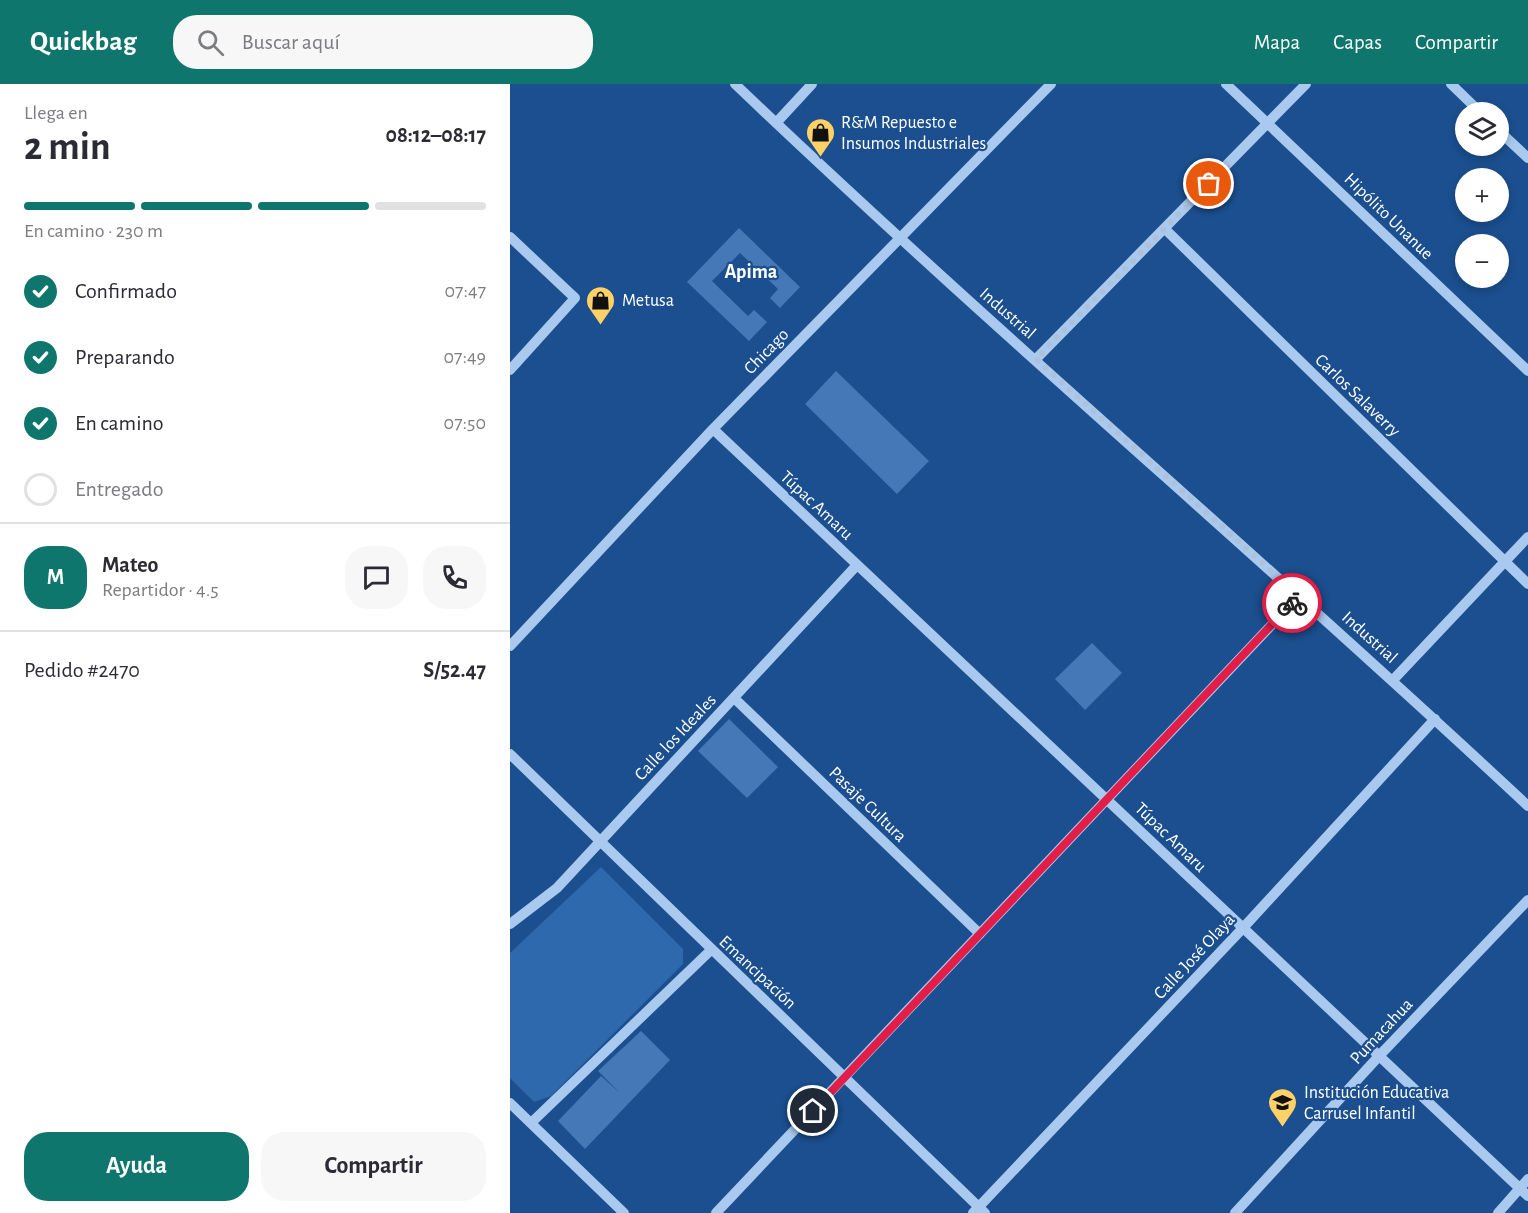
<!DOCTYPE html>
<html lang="es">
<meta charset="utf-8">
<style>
:root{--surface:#fff;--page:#f7f7f7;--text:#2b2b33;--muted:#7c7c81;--line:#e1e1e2;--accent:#0f766e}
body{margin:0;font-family:"Alegreya Sans",sans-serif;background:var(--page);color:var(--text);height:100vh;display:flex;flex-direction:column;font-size:22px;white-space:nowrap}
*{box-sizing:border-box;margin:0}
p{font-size:20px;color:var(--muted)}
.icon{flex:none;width:33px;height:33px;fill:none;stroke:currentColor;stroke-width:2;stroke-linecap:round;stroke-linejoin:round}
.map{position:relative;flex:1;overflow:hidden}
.details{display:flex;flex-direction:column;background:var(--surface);width:510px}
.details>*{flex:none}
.tools{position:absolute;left:945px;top:18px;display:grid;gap:12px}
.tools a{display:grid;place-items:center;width:54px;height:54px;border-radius:50%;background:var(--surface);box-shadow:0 3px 9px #0003;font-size:30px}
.pin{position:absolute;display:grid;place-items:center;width:51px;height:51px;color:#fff;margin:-26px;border:3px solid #fff;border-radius:50%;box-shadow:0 2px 6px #0007}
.courier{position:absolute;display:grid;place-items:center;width:60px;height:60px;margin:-30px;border:4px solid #e11d48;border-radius:50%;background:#fff;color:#222;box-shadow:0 2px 8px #0007}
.head em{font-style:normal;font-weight:700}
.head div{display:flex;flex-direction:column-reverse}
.head{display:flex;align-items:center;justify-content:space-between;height:102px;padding:0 24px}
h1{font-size:39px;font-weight:700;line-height:45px}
.bar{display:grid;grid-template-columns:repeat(4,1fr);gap:9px 6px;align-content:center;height:72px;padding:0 24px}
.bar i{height:8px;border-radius:4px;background:var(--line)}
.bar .active{background:var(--accent)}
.bar p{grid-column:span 4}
.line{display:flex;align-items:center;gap:15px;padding:0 24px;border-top:2px solid var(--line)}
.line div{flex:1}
.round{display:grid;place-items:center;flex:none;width:63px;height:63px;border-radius:24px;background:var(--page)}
ol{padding:0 24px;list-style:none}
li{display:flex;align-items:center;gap:18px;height:66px}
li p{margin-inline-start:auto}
li .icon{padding:6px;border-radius:50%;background:var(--accent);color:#fff;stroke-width:4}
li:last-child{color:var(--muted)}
li i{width:33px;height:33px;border:3px solid var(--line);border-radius:50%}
.cta{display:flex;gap:12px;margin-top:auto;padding:12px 24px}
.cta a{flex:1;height:69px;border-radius:24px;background:var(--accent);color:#fff;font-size:24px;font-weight:700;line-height:69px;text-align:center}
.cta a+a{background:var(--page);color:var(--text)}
header{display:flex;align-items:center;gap:36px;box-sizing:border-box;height:84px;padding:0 30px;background:var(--accent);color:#fff}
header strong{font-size:28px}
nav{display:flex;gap:33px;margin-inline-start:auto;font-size:21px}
.search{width:420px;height:54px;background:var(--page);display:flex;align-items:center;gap:15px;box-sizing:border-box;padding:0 21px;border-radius:24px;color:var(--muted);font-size:22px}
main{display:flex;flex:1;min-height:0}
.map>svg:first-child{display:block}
.green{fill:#2e69ad}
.building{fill:#4478b7}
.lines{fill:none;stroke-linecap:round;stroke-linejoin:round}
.minor{stroke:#a9c9ee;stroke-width:10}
.done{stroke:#afc1d8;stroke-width:6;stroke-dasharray:0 10.8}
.route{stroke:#e11d48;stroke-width:8}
.labels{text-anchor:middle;stroke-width:4.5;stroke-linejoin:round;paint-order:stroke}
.poi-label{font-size:18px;fill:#fff;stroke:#1b4f8f;text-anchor:start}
.street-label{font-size:18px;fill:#fff;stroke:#1b4f8f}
.neighbourhood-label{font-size:20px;font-weight:bold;fill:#fff;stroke:#1b4f8f}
</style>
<header>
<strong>Quickbag</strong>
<div class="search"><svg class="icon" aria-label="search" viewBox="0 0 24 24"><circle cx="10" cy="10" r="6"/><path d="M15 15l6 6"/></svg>Buscar aquí</div>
<nav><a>Mapa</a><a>Capas</a><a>Compartir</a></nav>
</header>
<main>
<section class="details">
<div class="head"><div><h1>2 min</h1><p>Llega en</p></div><em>08:12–08:17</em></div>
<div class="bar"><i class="active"></i><i class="active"></i><i class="active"></i><i></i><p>En camino · 230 m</p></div>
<ol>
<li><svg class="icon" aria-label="check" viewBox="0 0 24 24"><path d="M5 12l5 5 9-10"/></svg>Confirmado<p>07:47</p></li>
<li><svg class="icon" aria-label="check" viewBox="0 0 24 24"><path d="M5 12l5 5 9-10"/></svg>Preparando<p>07:49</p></li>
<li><svg class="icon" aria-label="check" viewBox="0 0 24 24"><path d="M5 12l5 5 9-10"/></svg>En camino<p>07:50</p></li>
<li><i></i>Entregado</li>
</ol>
<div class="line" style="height:108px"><b class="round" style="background:var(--accent);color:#fff">M</b><div><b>Mateo</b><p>Repartidor · 4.5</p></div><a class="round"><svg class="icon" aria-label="chat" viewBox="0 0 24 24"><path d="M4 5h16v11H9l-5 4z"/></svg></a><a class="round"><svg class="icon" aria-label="phone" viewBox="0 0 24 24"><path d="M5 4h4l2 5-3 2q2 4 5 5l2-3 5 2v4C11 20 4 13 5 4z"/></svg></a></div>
<div class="line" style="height:78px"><div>Pedido #2470</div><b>S/52.47</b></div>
<div class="cta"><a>Ayuda</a><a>Compartir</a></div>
</section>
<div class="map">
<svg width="1018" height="1129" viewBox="0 0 1018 1129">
<rect width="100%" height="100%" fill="#1b4f8f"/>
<path class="green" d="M91 783 173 865V880L41 1012 24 1018 0 994V869Z"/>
<path class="building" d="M229 144 290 203 270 224 260 214 268 205 230 169 202 197 238 232 244 226 257 238 239 257 177 198Z
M326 287 419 377 387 410 295 320Z
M582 559 612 589 575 626 545 595Z
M219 635 268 683 237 714 188 667Z
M131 947 160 976 75 1065 48 1037 91 992 110 1009 88 987Z"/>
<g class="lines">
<path class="minor" d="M225 0C484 247 757 478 1018 722
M716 0 1018 287
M941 0 970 28
M266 39 302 0
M988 46 1018 74
M655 145 1018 500
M0 153 65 214 0 286
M526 275 796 0
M203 345 1018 1112
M0 562 203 345 541 0
M883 596 1018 453
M224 614 470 850
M0 670 475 1129
M0 840 47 804 347 481
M0 1019 114 1129
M21 1039 201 866
M206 1129 789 512
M463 1129 733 844 925 635
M725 1129 869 972 1018 816
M988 1129 1018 1095"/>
</g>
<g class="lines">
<path class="done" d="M699 100 526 275 789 512 782 519"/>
<path class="route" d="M303 1027 782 519"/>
</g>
<defs>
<symbol id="shop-pin" viewBox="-11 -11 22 30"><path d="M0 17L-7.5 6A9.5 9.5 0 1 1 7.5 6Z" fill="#ffd166" stroke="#1b4f8f"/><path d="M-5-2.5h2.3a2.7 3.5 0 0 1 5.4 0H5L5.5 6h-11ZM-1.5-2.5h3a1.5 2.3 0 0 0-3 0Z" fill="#111"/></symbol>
<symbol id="school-pin" viewBox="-11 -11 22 30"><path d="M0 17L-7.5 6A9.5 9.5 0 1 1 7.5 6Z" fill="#ffd166" stroke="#1b4f8f"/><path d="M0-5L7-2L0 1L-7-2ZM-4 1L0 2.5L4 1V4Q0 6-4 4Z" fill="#111"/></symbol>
</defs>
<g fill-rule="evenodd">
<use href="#shop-pin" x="294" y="32" width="33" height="45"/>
<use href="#shop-pin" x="74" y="200" width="33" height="45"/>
<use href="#school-pin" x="756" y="1002" width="33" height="45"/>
</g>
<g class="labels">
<g class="poi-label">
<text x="331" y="44">R&amp;M Repuesto e<tspan x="331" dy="21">Insumos Industriales</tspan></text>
<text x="112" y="222">Metusa</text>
<text x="794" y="1014">Institución Educativa<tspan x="794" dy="21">Carrusel Infantil</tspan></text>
</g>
<g class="street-label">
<text transform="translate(879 132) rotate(44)" y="6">Hipólito Unanue</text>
<text transform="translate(498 229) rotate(41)" y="6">Industrial</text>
<text transform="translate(256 267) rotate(-46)" y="6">Chicago</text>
<text transform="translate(848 311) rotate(44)" y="6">Carlos Salaverry</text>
<text transform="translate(307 421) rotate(43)" y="6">Túpac Amaru</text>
<text transform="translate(860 553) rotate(42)" y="6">Industrial</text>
<text transform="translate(165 653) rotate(-47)" y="6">Calle los Ideales</text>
<text transform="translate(358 720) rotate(44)" y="6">Pasaje Cultura</text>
<text transform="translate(661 753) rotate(44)" y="6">Túpac Amaru</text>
<text transform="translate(684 872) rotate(-47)" y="6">Calle José Olaya</text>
<text transform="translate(248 888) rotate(43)" y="6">Emancipación</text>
<text transform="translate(871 947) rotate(-47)" y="6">Pumacahua</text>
</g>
<g class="neighbourhood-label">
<text x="241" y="194">Apima</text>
</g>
</g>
</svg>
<div class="tools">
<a><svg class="icon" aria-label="layers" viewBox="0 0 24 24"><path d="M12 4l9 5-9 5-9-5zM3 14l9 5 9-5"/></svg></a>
<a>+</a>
<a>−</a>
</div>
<div class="pin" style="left:699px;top:100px;background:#ea580c"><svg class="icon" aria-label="bag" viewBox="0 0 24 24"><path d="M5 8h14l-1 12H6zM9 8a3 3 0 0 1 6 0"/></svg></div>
<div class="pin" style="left:303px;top:1027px;background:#1f2937"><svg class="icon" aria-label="home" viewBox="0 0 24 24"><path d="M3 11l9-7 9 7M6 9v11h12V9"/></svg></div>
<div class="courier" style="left:782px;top:519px"><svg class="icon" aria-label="bike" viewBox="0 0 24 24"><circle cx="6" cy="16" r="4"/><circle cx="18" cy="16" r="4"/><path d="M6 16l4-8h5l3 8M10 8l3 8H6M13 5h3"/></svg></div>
</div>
</main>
